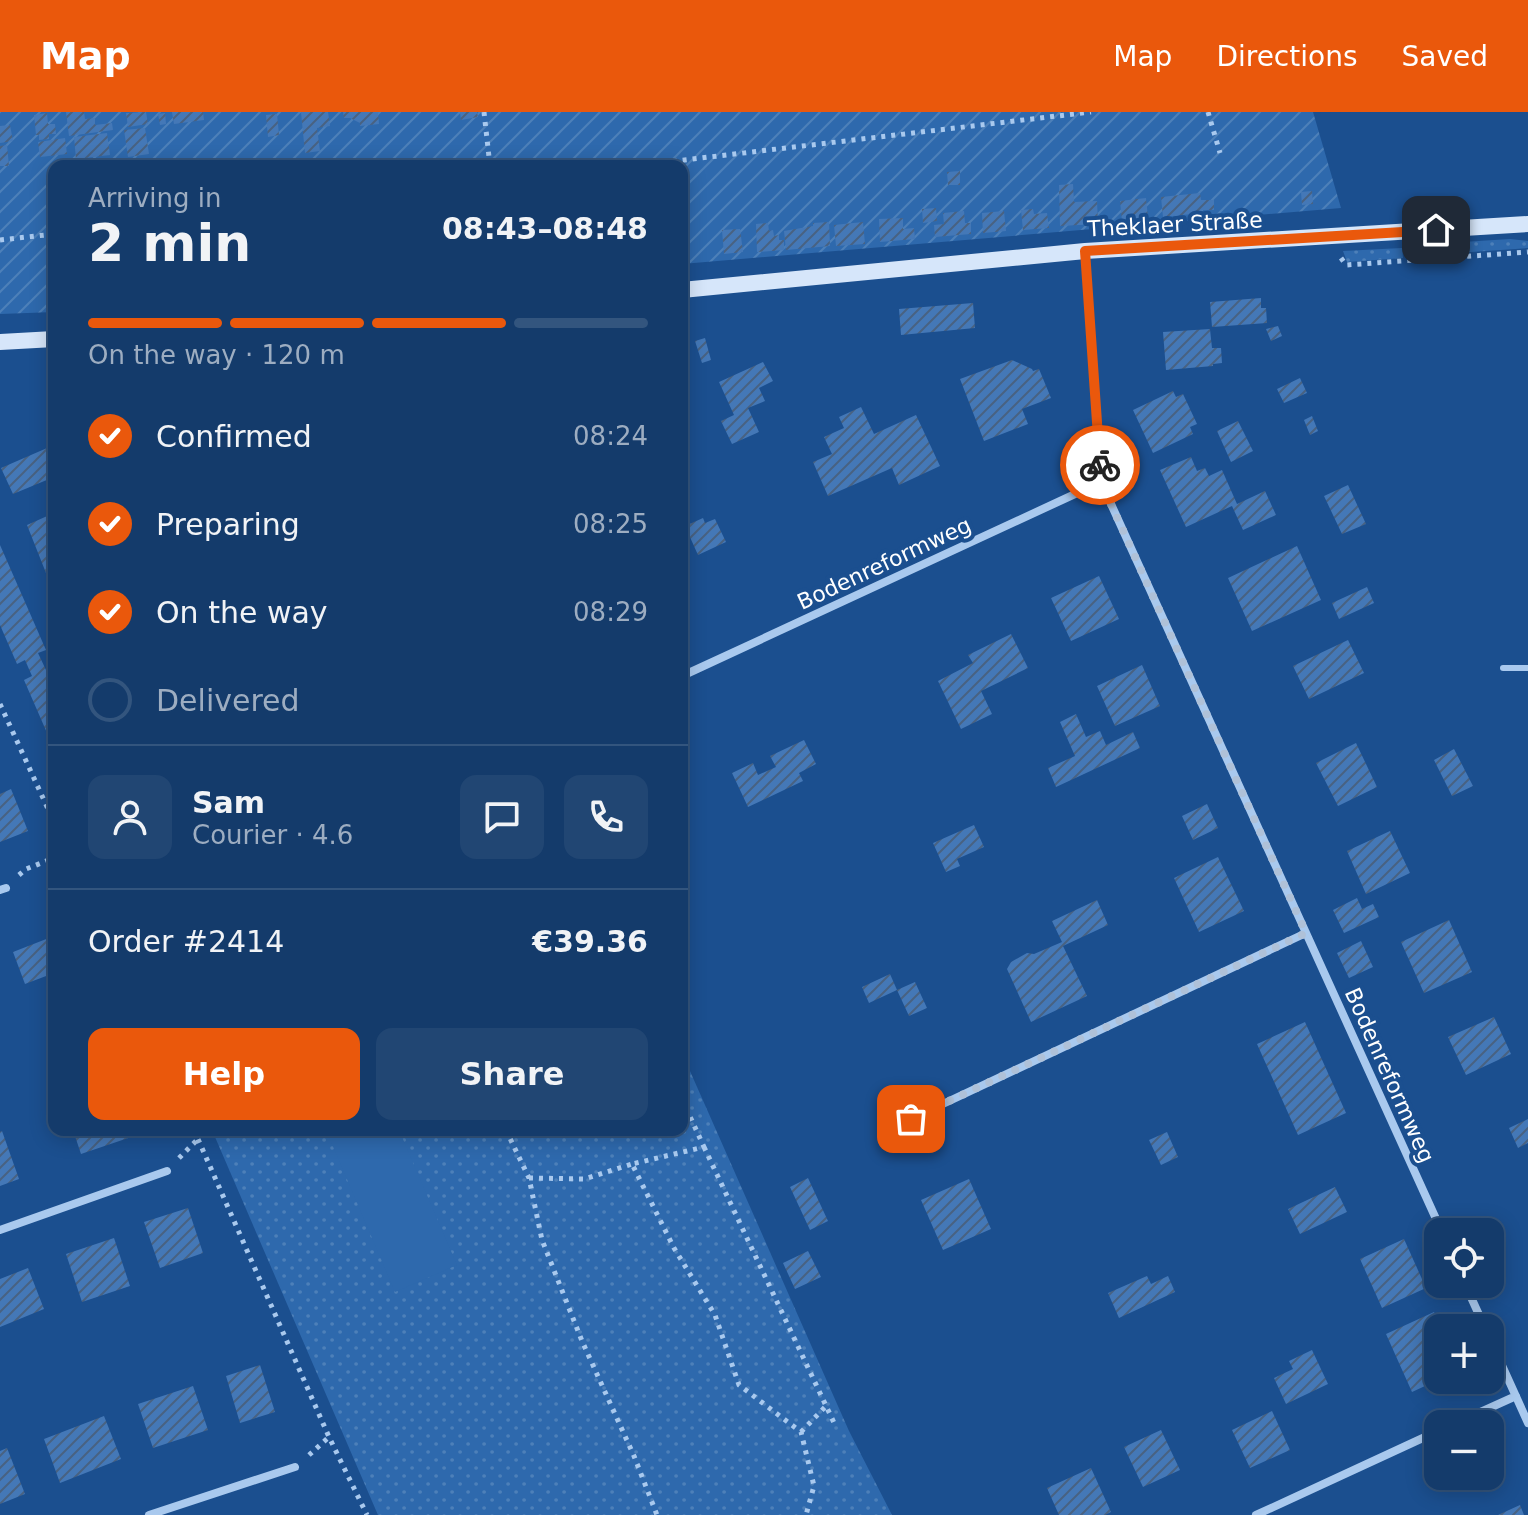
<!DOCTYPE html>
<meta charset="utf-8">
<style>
:root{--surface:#143b6b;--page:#214673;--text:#f1f3f6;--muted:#9dadc1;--line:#33557e;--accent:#ea580c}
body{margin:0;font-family:"DejaVu Sans",sans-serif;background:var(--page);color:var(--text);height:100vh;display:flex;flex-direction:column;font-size:30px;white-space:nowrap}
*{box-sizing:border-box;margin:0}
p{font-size:26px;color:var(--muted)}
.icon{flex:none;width:44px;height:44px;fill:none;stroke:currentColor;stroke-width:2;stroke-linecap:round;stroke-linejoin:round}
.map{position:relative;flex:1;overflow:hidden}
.drawer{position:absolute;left:48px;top:48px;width:640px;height:976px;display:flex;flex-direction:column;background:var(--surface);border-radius:16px;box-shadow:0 4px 20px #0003,0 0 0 2px var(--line)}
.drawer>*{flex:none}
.tools{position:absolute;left:1424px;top:1106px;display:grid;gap:16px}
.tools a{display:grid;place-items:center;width:80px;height:80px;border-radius:16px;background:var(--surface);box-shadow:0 4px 20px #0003,0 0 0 2px var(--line);font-size:40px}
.pin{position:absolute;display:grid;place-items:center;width:68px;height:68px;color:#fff;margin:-34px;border-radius:16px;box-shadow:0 4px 12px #0006}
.courier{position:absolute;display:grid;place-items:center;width:80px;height:80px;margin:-40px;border:6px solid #ea580c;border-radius:50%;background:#fff;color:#222;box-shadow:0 2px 10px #0007}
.headline em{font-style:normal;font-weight:600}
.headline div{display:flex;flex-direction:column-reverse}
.headline{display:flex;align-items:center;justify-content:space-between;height:136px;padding:0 40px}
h1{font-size:52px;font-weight:600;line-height:60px}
.bar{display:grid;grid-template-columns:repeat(4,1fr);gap:12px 8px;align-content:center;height:96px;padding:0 40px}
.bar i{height:10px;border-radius:6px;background:var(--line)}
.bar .active{background:var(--accent)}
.bar p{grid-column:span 4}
.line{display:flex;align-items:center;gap:20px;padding:0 40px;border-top:2px solid var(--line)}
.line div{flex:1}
.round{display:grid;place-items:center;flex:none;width:84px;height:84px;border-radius:16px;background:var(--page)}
ol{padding:0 40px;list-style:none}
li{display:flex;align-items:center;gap:24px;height:88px}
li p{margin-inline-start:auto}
li .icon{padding:8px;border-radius:50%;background:var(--accent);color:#fff;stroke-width:4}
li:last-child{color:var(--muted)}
li i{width:44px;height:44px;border:4px solid var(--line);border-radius:50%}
.button{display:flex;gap:16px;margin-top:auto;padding:16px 40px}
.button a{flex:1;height:92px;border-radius:16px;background:var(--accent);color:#fff;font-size:32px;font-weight:600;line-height:92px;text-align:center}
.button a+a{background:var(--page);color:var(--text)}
header{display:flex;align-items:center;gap:48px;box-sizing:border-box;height:112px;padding:0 40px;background:var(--accent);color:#fff}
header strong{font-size:38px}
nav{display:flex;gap:44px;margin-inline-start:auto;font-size:28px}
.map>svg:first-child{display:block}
.grass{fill:url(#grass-dots)}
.garden{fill:url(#garden-furrows)}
.pitch{fill:#2e69ad}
.building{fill:url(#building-hatch)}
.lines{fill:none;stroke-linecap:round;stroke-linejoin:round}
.path{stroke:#a9c9ee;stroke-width:5;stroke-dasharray:4 6;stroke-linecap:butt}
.service{stroke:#a9c9ee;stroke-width:6}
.minor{stroke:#a9c9ee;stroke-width:8}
.secondary{stroke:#d6e6fa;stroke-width:16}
.done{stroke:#afc1d8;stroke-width:8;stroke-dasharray:0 14.4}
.route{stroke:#ea580c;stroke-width:10}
.labels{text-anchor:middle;stroke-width:8;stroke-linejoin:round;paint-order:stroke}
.street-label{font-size:22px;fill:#fff;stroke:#1b4f8f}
</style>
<header>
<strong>Map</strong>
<nav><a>Map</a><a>Directions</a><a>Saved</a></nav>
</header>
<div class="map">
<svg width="1528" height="1403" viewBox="0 0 1528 1403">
<defs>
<pattern id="grass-dots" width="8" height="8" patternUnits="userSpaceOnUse" patternTransform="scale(2)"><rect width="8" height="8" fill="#2e69ad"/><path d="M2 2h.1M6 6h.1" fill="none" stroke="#4d80b9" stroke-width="1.8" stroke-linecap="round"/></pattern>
<pattern id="garden-furrows" width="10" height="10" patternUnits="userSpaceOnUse" patternTransform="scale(2)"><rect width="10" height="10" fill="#2e69ad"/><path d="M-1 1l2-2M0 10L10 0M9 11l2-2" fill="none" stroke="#4d80b9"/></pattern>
<pattern id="building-hatch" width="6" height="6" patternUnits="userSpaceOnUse" patternTransform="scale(2)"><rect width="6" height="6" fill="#4478b7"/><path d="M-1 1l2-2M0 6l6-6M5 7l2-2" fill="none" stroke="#486282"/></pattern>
</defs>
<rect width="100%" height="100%" fill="#1b4f8f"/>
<path class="grass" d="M1510 127 1528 129V136L1442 142 1440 135 1447 131Z
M1402 136 1403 146 1347 150 1343 139Z
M682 941 849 1319 892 1403H378L212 1018H682Z"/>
<path class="garden" d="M0 0H1313L1341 96 682 152V54H54V200L0 202Z"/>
<path class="pitch" d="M326 1018H399L457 1153 395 1180Z"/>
<path class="building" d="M66 0H84L85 7 95 6V13L112 11 113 18 69 24Z
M146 0 148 12 128 15 126 1Z
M172 0H203L204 8 174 12Z
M301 0H328L330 14 317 16 320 39 305 41Z
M343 0H378L379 12 360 14V11L350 6H344Z
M460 0H477L478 5 461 8Z
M47 1 48 12H55L56 22H49V27L39 28V23H36L34 3Z
M165 1 166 12 160 13 158 2Z
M277 2 279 23 268 25 266 3Z
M10 13 13 29 0 31V14Z
M145 16 149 42 128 45 124 18Z
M107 21 110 43 76 47 74 25Z
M65 26 67 42 40 45 38 30Z
M7 33 9 54H0V34Z
M960 59V73H948L947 60Z
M1073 72 1074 90 1097 89 1098 112 1060 114 1059 73Z
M1312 79 1313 92 1302 93 1301 80Z
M1200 81 1201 88H1214V98H1202V101L1163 105 1161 85Z
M1146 86 1148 106 1122 109 1120 89Z
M936 96 937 109 923 111 922 97Z
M1033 97 1034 102 1047 101 1049 116 1023 118 1021 98Z
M964 99 965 111H971V122L935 125 934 113 944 112 943 101Z
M1004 99 1006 119 983 121 982 101Z
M903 106V117L914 116 915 127 880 130 879 107Z
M829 110 830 134 786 138 784 119 813 114V111Z
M863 110 865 132 836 134 834 113Z
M768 111 769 119 773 118 774 124 779 123V128H784V138L757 140 756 112Z
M740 117 743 140 724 142 722 118Z
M682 130H686L688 145 682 146Z
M1261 186V196H1266L1267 211 1212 215 1210 190Z
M973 191 975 216 901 223 899 197Z
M1278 214 1282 224 1271 229 1266 217Z
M1210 217 1212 236H1221L1222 251 1213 252V254L1166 258 1163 220Z
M705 226 711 248 702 251 695 229Z
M1012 248 1032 257 1033 259 1039 257 1051 286 1022 297 1028 312 984 329 960 267Z
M763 250 773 269 759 276 765 289 748 296 759 320 732 332 721 309 734 303 719 270Z
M1300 266 1307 281 1284 291 1277 277Z
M1173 279 1176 285 1183 282 1197 312 1190 315 1193 322 1153 341 1133 298Z
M861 295 874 322 916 303 940 354 899 373 892 356 828 384 813 350 832 342 824 325 844 316 839 305Z
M1312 304 1318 319 1310 323 1304 308Z
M1238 309 1253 339 1231 350 1217 319Z
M54 333V365L13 382 1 356Z
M1191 345 1197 359 1205 356 1209 364 1222 358 1237 392 1265 379 1276 403 1243 418 1232 394 1186 415 1160 358Z
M1348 373 1366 412 1342 422 1324 384Z
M54 401V457L46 461 27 413Z
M703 406 705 411 715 407 726 430 698 443 685 414Z
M0 433 46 538 38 541 46 558 54 555V637L24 568 32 564 25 548 17 552 0 513Z
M1297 434 1321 488 1252 519 1228 466Z
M1099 464 1119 507 1071 529 1051 486Z
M1367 475 1374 491 1339 507 1332 491Z
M1011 522 1028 556 981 579 992 602 961 617 938 569 973 551 968 543Z
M1348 528 1364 561 1309 587 1293 554Z
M1142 553 1160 594 1115 614 1097 574Z
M1076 602 1086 625 1100 619 1106 633 1133 620 1140 636 1056 675 1048 656 1075 644 1060 610Z
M804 628 816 652 799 661 803 669 748 695 732 661 753 651 758 663 776 655 770 644Z
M1356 631 1377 675 1338 694 1316 651Z
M1454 637 1473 674 1452 684 1434 648Z
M11 677 28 719 0 730V682Z
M1207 692 1218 716 1193 728 1182 704Z
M974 713 984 735 957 747 960 754 946 760 933 731Z
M1390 719 1410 761 1366 782 1347 739Z
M1218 745 1244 799 1199 820 1174 766Z
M1357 786 1362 797 1373 792 1379 805 1344 821 1333 798Z
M1097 788 1108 813 1063 834 1087 884 1031 910 1007 857 1011 850 1027 841 1034 842 1062 830 1052 809Z
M1449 808 1472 860 1424 881 1401 830Z
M54 824V861L25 872 13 840Z
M1361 829 1373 855 1349 866 1337 841Z
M890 862 897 878 869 891 862 875Z
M915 870 927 896 909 904 897 878Z
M1494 905 1511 942 1466 963 1448 925Z
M1305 910 1346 1001 1298 1023 1257 932Z
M1528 1007V1031L1518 1036 1509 1016Z
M73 1018H142L143 1021 81 1042Z
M2 1019 19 1067 0 1074V1020Z
M1167 1020 1178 1045 1161 1053 1149 1028Z
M808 1066 828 1109 810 1118 790 1075Z
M969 1067 991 1117 943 1138 921 1088Z
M1335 1075 1347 1100 1300 1122 1288 1097Z
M188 1096 203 1141 160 1156 144 1110Z
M114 1126 130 1174 82 1190 66 1142Z
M1404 1127 1426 1176 1382 1196 1360 1147Z
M808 1139 821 1165 795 1177 783 1151Z
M28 1156 44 1197 0 1215V1167Z
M1147 1164 1151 1172 1168 1164 1175 1180 1119 1206 1108 1181Z
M1434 1200 1441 1216H1438V1268L1412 1280 1386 1222Z
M1312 1238 1328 1272 1286 1292 1274 1266 1293 1257 1289 1249Z
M260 1253 275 1300 240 1311 226 1264Z
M193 1274 208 1318 153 1336 138 1292Z
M1272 1299 1290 1338 1250 1356 1232 1318Z
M104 1304 121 1347 60 1371 44 1327Z
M1161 1318 1180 1358 1143 1375 1124 1335Z
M7 1336 25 1382 0 1392V1339Z
M1091 1356 1111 1400 1105 1403H1059L1047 1376Z
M1520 1393 1524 1403H1498Z"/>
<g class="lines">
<path class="path" d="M484 0 490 54
M1208 0 1220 41
M633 54 1091 0
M0 128 54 122
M1341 146 1346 153 1528 140
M0 592 54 710
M19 763 26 757 54 746
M682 987 704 1035 632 1052 674 1136 715 1203 739 1273 801 1320 814 1374 806 1403
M194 1018 329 1325 367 1403
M506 1018 529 1066 542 1128 582 1229 634 1344 657 1403
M704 1035 836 1315
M179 1046 198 1027
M529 1066 584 1067 632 1052
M801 1320 826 1294
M309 1343 329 1325"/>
<path class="service" d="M1503 556H1528"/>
<path class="minor" d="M1085 139 1101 370 1442 1120
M682 564 1101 370
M0 778 6 776
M911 1007 1306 821
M0 1118 167 1059
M1465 1172 1485 1216
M1490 1227 1528 1311
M1454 1312 1516 1284
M149 1403 295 1355
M1256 1403 1438 1319"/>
<path class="secondary" d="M682 178 1085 139 1528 112
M0 230 54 227"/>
</g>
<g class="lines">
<path class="done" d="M911 1007 1306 821 1101 370 1100 353"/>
<path class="route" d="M1100 353 1085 139 1436 118"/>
</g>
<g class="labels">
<g class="street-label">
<text transform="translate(1175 112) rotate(-3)" y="8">Theklaer Straße</text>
<text transform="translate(884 451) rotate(-25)" y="8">Bodenreformweg</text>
<text transform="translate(1390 963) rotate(66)" y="8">Bodenreformweg</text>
</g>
</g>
</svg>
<div class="tools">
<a><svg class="icon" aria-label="locate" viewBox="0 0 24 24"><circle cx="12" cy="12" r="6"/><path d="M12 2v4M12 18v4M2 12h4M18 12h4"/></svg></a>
<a>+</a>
<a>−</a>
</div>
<div class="pin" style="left:911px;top:1007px;background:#ea580c"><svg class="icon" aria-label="bag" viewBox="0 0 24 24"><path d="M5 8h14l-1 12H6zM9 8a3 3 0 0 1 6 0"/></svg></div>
<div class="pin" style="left:1436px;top:118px;background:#1f2937"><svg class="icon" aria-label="home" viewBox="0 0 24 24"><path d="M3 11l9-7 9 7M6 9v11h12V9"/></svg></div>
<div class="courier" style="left:1100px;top:353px"><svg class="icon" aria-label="bike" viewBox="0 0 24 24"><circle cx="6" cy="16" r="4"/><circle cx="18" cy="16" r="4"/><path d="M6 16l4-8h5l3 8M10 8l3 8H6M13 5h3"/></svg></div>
<section class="drawer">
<div class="headline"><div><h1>2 min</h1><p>Arriving in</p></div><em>08:43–08:48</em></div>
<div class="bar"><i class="active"></i><i class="active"></i><i class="active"></i><i></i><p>On the way · 120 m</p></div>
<ol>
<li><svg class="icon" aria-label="check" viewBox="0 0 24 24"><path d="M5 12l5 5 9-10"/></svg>Confirmed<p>08:24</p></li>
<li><svg class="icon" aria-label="check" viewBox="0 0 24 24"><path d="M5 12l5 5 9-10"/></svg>Preparing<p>08:25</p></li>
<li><svg class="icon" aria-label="check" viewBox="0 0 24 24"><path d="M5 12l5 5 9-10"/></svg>On the way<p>08:29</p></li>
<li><i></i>Delivered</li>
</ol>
<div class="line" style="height:144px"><a class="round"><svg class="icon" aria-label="person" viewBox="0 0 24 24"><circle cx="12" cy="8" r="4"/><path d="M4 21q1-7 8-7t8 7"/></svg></a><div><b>Sam</b><p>Courier · 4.6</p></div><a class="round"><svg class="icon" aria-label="chat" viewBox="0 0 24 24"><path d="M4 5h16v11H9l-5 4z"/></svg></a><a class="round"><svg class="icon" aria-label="phone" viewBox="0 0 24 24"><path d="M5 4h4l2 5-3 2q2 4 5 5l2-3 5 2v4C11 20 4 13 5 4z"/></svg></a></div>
<div class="line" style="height:104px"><div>Order #2414</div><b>€39.36</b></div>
<div class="button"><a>Help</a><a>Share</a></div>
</section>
</div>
